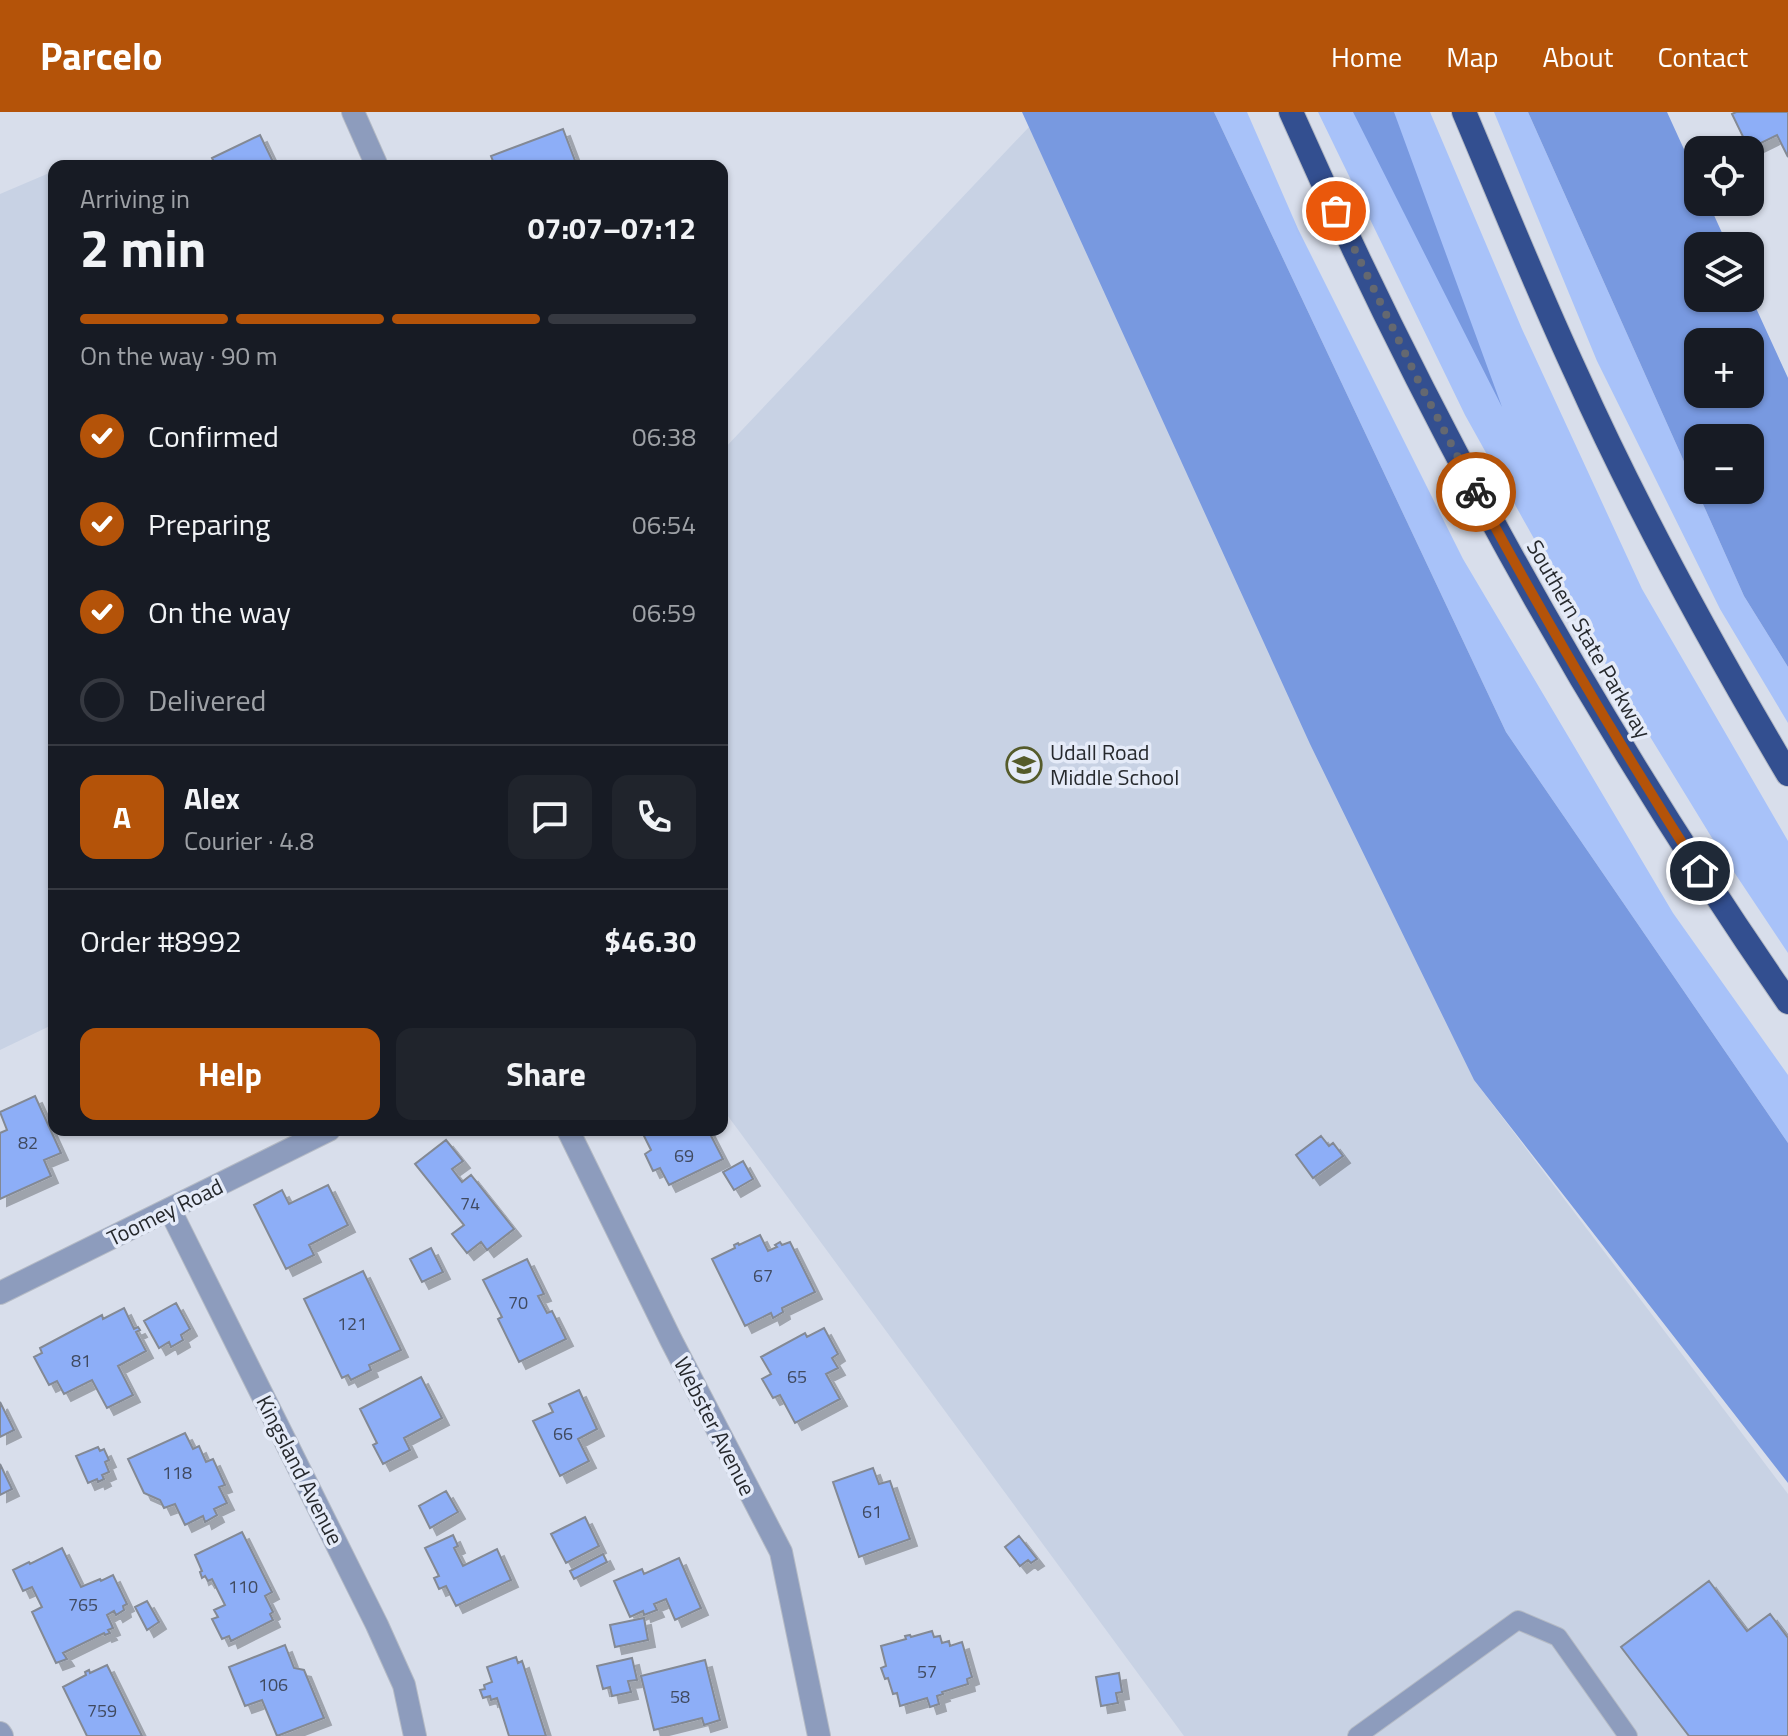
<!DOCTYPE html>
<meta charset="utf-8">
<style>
:root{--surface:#171b24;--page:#20242c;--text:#f1f3f6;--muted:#9ea1a6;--line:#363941;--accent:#b45309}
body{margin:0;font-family:"Titillium Web",sans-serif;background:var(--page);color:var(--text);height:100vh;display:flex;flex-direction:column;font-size:30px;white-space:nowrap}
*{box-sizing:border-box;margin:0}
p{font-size:26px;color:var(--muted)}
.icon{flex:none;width:44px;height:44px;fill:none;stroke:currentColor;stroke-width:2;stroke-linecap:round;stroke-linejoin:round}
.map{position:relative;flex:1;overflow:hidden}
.sheet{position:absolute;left:48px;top:48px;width:680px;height:976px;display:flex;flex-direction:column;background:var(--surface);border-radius:16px;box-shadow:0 2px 6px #0004}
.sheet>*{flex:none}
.controls{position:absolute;left:1684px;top:24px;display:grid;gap:16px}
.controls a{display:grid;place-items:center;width:80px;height:80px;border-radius:16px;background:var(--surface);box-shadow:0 2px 6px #0004;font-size:40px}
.pin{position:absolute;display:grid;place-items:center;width:68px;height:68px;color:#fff;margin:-34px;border:4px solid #fff;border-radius:50%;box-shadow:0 2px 8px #0007}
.courier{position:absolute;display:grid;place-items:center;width:80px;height:80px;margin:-40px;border:6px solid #b45309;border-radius:50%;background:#fff;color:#222;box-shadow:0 2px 10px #0007}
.head em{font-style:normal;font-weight:700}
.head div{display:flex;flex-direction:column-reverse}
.head{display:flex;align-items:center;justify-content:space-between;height:136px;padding:0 32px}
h1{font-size:52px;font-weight:700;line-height:60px}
.bar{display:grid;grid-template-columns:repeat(4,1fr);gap:12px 8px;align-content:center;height:96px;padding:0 32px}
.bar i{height:10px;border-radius:6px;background:var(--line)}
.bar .active{background:var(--accent)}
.bar p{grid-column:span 4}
.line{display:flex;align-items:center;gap:20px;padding:0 32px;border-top:2px solid var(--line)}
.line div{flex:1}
.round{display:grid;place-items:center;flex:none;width:84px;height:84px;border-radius:16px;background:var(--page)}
ol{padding:0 32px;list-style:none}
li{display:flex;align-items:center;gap:24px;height:88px}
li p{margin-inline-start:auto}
li .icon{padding:8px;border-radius:50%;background:var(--accent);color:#fff;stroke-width:4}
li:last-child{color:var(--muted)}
li i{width:44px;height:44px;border:4px solid var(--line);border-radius:50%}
.action{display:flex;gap:16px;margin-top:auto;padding:16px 32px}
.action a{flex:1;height:92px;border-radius:16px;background:var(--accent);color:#fff;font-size:32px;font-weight:700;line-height:92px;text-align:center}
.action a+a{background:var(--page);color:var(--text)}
header{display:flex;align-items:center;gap:48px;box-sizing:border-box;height:112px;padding:0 40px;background:var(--accent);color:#fff}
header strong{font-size:38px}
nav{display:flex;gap:44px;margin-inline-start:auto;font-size:28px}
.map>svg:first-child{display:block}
.built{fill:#c8d2e4}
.green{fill:#a8c2f9}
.forest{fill:#7899e0;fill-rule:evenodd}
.building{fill:#8daef7;stroke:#838994;stroke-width:2;filter:url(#shadow)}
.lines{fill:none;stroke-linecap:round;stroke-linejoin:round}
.service-casing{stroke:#b4bac5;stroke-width:20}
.minor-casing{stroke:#b4bac5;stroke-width:24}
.motorway-casing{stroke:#b4bac5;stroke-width:26}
.service{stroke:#8d9cbd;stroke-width:18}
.minor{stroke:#8d9cbd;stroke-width:22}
.motorway{stroke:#334f90;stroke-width:24}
.done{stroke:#646870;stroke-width:8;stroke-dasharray:0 14.4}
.route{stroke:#b45309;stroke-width:10}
.labels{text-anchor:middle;stroke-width:7;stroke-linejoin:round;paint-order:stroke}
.number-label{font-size:18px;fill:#404a60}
.street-label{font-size:22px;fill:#26292d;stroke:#e5ebf8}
.poi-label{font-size:22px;fill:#26292d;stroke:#e5ebf8;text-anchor:start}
</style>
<header>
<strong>Parcelo</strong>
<nav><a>Home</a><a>Map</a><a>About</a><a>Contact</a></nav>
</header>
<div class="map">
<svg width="1788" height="1624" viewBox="0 0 1788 1624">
<defs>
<filter id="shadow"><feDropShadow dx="7" dy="7" stdDeviation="0" flood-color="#0004"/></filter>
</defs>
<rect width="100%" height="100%" fill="#d8deeb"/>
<path class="built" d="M1029 15 1474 968 1788 1382V1624H1184L722 996V339Z
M54 59V912L0 938V82Z"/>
<path class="green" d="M1214 0H1247L1298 117 1463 447 1673 801 1788 963V1031L1506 620Z
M1318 0H1430L1522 217 1642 477 1788 729V841L1720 739 1586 520 1465 303Z
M1494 0H1528L1744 484 1788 555V611L1720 497 1597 249Z"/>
<path class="forest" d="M1022 0H1214L1506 620 1788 1031V1371L1474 968 1310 632Z
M1353 0H1394L1502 295Z
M1528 0H1667L1698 68V90H1708L1728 134H1698V186H1750V183L1788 266V555L1744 484ZM1750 230V282H1698V230ZM1698 326H1750V378H1698Z"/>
<path class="building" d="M1736 0H1788V45L1777 23 1757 33 1755 29 1747 33 1732 2Z
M563 17 577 54H495L491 44Z
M260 23 275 54H216L212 46Z
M35 984 61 1041 44 1048 51 1064 0 1087V1021L7 1018 0 1000Z
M651 1018H680L681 1021 688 1018H708L723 1047 669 1073 660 1056 653 1059 645 1042 651 1038 643 1022Z
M1321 1024 1329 1034 1333 1031 1343 1044 1313 1066 1296 1043Z
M446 1028 463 1049 452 1057 462 1070 471 1063 514 1117 487 1138 481 1130 467 1141 452 1122 464 1113 415 1052Z
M743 1049 753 1067 734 1078 723 1060Z
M328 1073 348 1113 309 1133 314 1143 286 1157 254 1093 282 1078 289 1092Z
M760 1123 768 1139 777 1135 775 1133 780 1130 782 1133 790 1130 815 1180 782 1196 783 1200 773 1206 771 1201 745 1214 712 1147 735 1136 734 1133 738 1131 739 1133Z
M431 1136 443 1160 422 1170 410 1147Z
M527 1147 544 1182 538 1184 547 1201 552 1199 566 1227 519 1250 498 1207 502 1205 483 1168Z
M363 1159 401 1238 369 1253 371 1258 351 1268 348 1263 342 1266 304 1187Z
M176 1191 190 1217 181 1223 183 1228 171 1235 169 1230 159 1236 144 1209Z
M124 1196 134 1217 138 1215 140 1218 136 1220 146 1239 118 1254 133 1283 107 1296 92 1268 64 1282 57 1269 49 1273 34 1245 42 1241 40 1236 102 1203 103 1207Z
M824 1216 838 1242 832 1246 838 1256 826 1262 840 1287 795 1311 780 1283 773 1286 762 1267 771 1262 761 1245 805 1221 807 1225Z
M421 1265 442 1306 404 1326 410 1338 383 1352 373 1333 377 1331 360 1297Z
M579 1278 597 1317 578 1327 589 1349 560 1364 533 1309 553 1300 549 1292Z
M0 1290 14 1318 0 1325Z
M185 1321 193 1337 199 1334 206 1350 213 1347 225 1373 219 1375 227 1391 214 1397 217 1403 205 1410 203 1404 185 1413 175 1392 164 1396 160 1388 144 1381 128 1347Z
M98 1335 100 1339 104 1337 109 1348 105 1350 109 1360 102 1363 104 1367 98 1370 97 1367 88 1371 76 1344Z
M0 1352 12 1377 0 1383Z
M873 1356 879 1372 890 1369 910 1427 859 1445 833 1370Z
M446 1379 458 1400 430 1416 419 1394Z
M585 1405 599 1434 566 1451 551 1422Z
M242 1420 272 1480 265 1484 273 1500 270 1502 273 1508 231 1529 229 1524 222 1527 212 1507 218 1505 214 1498 225 1493 212 1467 208 1469 205 1464 202 1466 200 1460 202 1459 195 1443Z
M453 1423 458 1434 454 1436 463 1454 497 1437 511 1468 456 1494 446 1474 439 1477 434 1466 439 1464 425 1436Z
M1019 1424 1037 1447 1031 1451 1028 1448 1020 1454 1005 1435Z
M62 1436 81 1475 100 1467 101 1469 113 1463 127 1492 123 1494 124 1498 116 1503 114 1499 107 1503 113 1516 108 1518 110 1521 105 1523 104 1521 63 1541 67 1547 56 1551 32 1500 42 1495 32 1475 23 1479 13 1458 29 1450 30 1452Z
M603 1442 607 1450 574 1467 570 1459Z
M679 1446 701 1496 675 1508 666 1487 654 1492 657 1498 644 1503 643 1499 630 1505 614 1469 642 1457 644 1462Z
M1709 1469 1747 1519 1770 1502 1788 1526V1624H1689L1621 1535Z
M147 1489 159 1510 147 1518 135 1495Z
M644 1506 648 1528 615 1535 610 1513Z
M932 1519 934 1525 940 1524 942 1531 949 1529 950 1534 962 1530 972 1565 967 1567 968 1572 942 1580 943 1582 937 1584 939 1592 930 1595 927 1586 900 1594 897 1581 893 1582 888 1566 885 1567 881 1556 886 1554 881 1534 906 1527 905 1524 910 1523 911 1525Z
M285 1533 294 1556 304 1558 324 1606 277 1624 262 1588 245 1594 229 1555Z
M516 1545 518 1551 522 1549 546 1624H509L497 1586 491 1588 490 1584 483 1586 480 1578 485 1577 484 1573 492 1570 487 1555Z
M632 1546 637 1568 628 1569 631 1580 612 1584 610 1575 603 1577 597 1554Z
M705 1548 720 1608 704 1613 702 1606 654 1618 641 1564Z
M107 1553 142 1624H87L63 1575 86 1563 85 1560 89 1558 90 1561Z
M1119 1561 1122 1580 1116 1581 1118 1591 1101 1594 1096 1565Z"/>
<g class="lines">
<defs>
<path id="service" d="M1357 1624 1518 1508 1558 1525 1628 1624"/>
<path id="minor" d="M353 0 377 54
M568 1018 671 1228 781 1440 819 1624
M170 1098 377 1513 404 1573 415 1624
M0 1181 329 1018
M0 1621 2 1624"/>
<path id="motorway" d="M1291 0C1429 312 1594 609 1788 890
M1464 0C1501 87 1536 175 1576 261 1638 399 1711 532 1788 662"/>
</defs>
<use href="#service" class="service-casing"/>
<use href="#minor" class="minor-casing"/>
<use href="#motorway" class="motorway-casing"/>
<use href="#service" class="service"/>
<use href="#minor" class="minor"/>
<use href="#motorway" class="motorway"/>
</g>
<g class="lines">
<path class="done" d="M1336 99 1418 268 1476 380"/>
<path class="route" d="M1476 380C1546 510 1620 634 1700 759"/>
</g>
<defs>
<symbol id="school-ring" viewBox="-11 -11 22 22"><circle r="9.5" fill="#e5ebf8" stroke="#555b2a" stroke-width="1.5"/><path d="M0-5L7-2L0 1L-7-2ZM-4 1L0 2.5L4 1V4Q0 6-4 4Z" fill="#555b2a"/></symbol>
</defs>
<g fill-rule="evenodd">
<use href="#school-ring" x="1004" y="633" width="40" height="40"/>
</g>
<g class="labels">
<g class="number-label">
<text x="28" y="1037">82</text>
<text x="684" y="1050">69</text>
<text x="470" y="1098">74</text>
<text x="763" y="1170">67</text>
<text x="518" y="1197">70</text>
<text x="352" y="1218">121</text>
<text x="81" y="1255">81</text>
<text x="797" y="1271">65</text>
<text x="563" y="1328">66</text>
<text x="177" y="1367">118</text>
<text x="872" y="1406">61</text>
<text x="243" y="1481">110</text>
<text x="83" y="1499">765</text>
<text x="927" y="1566">57</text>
<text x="273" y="1579">106</text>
<text x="680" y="1591">58</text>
<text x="102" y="1605">759</text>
</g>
<g class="street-label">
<text transform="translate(1589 527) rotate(60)" y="8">Southern State Parkway</text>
<text transform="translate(165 1100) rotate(-26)" y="8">Toomey Road</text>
<text transform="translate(715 1314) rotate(63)" y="8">Webster Avenue</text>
<text transform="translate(300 1358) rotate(63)" y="8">Kingsland Avenue</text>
</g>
<g class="poi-label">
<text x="1050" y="648">Udall Road<tspan x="1050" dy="25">Middle School</tspan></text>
</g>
</g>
</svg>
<div class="controls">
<a><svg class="icon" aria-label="locate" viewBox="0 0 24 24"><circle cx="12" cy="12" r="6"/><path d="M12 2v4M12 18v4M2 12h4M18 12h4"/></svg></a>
<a><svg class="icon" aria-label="layers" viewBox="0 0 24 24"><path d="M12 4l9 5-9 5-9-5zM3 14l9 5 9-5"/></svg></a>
<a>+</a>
<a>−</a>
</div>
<div class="pin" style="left:1336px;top:99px;background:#ea580c"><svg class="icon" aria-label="bag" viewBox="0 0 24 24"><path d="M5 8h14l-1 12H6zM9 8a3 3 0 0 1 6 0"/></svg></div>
<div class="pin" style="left:1700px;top:759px;background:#1f2937"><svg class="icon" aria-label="home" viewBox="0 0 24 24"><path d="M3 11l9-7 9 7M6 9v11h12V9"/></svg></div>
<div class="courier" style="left:1476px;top:380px"><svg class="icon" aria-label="bike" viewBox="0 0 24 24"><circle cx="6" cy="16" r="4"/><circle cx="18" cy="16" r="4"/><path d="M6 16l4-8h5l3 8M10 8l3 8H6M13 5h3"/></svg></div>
<section class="sheet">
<div class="head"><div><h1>2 min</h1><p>Arriving in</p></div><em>07:07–07:12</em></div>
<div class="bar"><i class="active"></i><i class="active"></i><i class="active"></i><i></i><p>On the way · 90 m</p></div>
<ol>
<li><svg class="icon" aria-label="check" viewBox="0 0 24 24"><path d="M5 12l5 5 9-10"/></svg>Confirmed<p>06:38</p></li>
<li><svg class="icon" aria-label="check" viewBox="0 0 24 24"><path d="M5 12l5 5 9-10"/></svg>Preparing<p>06:54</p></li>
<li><svg class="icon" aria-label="check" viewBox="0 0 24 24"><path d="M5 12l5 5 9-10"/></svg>On the way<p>06:59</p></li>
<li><i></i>Delivered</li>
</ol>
<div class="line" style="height:144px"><b class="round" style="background:var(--accent);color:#fff">A</b><div><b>Alex</b><p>Courier · 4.8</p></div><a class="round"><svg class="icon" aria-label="chat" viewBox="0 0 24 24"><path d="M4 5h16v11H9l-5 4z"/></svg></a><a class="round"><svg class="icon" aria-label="phone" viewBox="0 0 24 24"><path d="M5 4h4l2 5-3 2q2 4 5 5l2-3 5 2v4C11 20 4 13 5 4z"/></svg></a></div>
<div class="line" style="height:104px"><div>Order #8992</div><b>$46.30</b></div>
<div class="action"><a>Help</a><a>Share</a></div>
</section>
</div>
